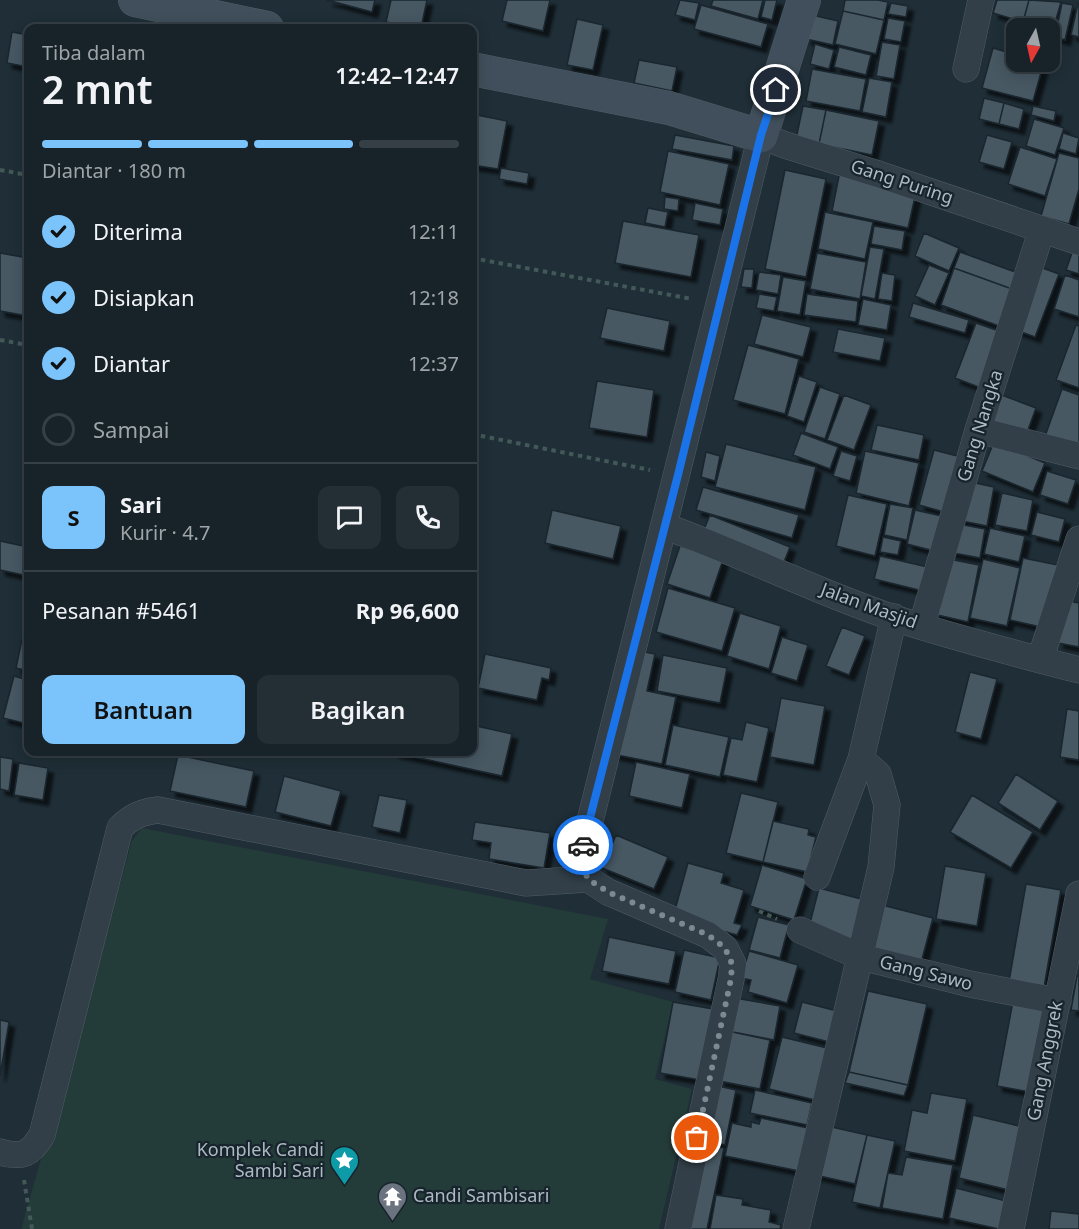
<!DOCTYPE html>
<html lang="id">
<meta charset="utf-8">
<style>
:root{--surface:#172229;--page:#242f35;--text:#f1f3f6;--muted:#9ea4a8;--line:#363f46;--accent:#7bc4fb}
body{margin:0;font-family:"Noto Sans",sans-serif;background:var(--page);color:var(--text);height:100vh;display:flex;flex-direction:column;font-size:22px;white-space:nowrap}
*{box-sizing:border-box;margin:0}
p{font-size:20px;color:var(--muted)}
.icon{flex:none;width:33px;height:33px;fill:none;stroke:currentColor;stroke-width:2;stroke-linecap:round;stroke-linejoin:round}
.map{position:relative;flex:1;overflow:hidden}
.drawer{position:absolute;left:24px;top:24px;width:453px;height:732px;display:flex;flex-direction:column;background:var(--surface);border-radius:12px;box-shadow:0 3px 15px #0003,0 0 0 2px var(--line)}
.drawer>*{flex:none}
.needle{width:39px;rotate:188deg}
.controls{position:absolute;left:1006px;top:18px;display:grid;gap:12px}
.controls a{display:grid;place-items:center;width:54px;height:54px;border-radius:12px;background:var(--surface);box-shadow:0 3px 15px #0003,0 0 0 2px var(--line);font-size:30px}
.pin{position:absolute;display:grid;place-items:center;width:51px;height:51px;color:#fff;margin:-26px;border:3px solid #fff;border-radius:50%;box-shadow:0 2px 6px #0007}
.courier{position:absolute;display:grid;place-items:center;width:60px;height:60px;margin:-30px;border:4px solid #1a73e8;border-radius:50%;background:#fff;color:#222;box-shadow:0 2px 8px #0007}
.overview em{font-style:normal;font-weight:600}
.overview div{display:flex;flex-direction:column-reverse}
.overview{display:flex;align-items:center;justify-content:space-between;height:102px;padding:0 18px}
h1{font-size:39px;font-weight:600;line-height:45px}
.bar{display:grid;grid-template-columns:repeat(4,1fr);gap:9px 6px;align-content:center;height:72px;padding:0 18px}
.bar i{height:8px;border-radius:4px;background:var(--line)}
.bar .active{background:var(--accent)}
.bar p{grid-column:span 4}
.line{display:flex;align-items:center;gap:15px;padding:0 18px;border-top:2px solid var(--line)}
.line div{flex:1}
.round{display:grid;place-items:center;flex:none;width:63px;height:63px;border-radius:12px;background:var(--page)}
ol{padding:0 18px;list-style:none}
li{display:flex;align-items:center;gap:18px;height:66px}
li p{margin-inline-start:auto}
li .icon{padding:6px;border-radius:50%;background:var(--accent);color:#111;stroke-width:4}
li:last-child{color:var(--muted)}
li i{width:33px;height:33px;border:3px solid var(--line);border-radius:50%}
.cta{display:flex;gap:12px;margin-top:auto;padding:12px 18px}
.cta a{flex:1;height:69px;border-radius:12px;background:var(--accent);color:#111;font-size:24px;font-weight:600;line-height:69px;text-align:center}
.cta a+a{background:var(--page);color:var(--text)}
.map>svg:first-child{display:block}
.green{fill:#243c39}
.building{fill:#475863;stroke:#1a262e;stroke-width:1.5;filter:url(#shadow)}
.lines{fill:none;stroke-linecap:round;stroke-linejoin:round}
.street-casing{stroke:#505d66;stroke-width:27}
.secondary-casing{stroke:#505d66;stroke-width:34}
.path{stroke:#425958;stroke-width:4;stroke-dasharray:4.5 4.5;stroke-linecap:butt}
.street{stroke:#323f48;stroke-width:26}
.secondary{stroke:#404f5b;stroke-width:33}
.done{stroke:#7b8993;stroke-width:6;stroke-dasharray:0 10.8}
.route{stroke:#1a73e8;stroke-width:8}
.labels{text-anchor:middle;stroke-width:4.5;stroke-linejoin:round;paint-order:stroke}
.street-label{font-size:18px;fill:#acbac5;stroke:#18242c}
.poi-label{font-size:18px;fill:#acbac5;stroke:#18242c;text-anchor:end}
</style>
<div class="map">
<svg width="1079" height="1229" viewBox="0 0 1079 1229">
<defs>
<filter id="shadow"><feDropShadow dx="5.5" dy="5.5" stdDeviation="1.5" flood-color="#0009"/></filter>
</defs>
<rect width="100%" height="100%" fill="#1f2e37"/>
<path class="green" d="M142 828 608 919 590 979 673 1002 655 1079 692 1089 659 1229H21L132 841Z"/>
<path class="building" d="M327 0H375L372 12Z
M391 0H427L421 28 386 22Z
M507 0H550L543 31 502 21Z
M680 0 699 3 695 20 675 15Z
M713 0H763L758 19 711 6Z
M765 0H777L772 20 761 17Z
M845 0H878L888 2 884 20 843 11Z
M997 0H1029L1023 22 993 13Z
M1029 0 1061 2 1053 30 1023 22Z
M891 3 908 6 906 17 888 14Z
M1062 3 1073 5 1065 40 1055 37Z
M1078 3H1079V37L1071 35Z
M701 5 768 24 761 47 694 29Z
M843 11 884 20 876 54 835 44Z
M812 15 838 21 833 45 806 39Z
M888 18 905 21 901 42 884 39Z
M577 19 603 25 593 70 567 65Z
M78 23 110 28H77Z
M12 32 28 35V67L7 63Z
M882 42 900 45 894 79 876 76Z
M815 44 834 50 829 69 810 64Z
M839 47 871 55 866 75 834 67Z
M993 48 1017 55V62H1044L1033 101 982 88Z
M639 60 677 67 672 91 634 83Z
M812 69 866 79 860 111 806 101Z
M869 78 892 82 886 117 862 112Z
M984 98 1004 103 999 124 979 119Z
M1004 103 1024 109 1019 129 999 124Z
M803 106 826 110 819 144 796 139Z
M1033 106 1056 111 1054 121 1031 115Z
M826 110 879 121 872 155 819 144Z
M477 115 507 121 498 169 472 165V144Z
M1034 119 1064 128 1055 155 1026 146Z
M1063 133 1079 138 1076 154 1059 149Z
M675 135 734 146 732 160 672 149Z
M987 135 1012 142 1004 169 979 162Z
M1020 147 1057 159 1045 196 1008 184Z
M668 151 729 164 720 205 660 192Z
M1059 153 1079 158V189L1069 224 1041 216Z
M501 168 529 173 527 184 499 179Z
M785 170 826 179 806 277 765 269Z
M840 171 917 188 908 228 832 211Z
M665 197 679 199 678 211 664 209Z
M695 203 723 209 720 225 692 220Z
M648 208 668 212 665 227 645 223Z
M825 212 873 222 865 259 818 249Z
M623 221 699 235 691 277 615 263Z
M874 226 905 231 902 250 871 244Z
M924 233 959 248 949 271 915 256Z
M870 247 884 249 875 299 861 296Z
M1073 250 1079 252V274L1066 270Z
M960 252 1018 273 1012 289 954 268Z
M0 253 28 258V316L0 311Z
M817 253 866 262 860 299 810 289Z
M929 265 949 273 935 305 915 296Z
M1037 266 1059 274 1035 337 1013 329Z
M954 268 1012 289 999 326 941 305Z
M744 269H754L752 288 741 287Z
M759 272 781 275 778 294 756 290Z
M882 273 895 275 892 301 878 299Z
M1065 275 1079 280V317L1054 309Z
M783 277 806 281 800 315 777 311Z
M759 294 777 297 774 311 756 308Z
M807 294 858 301 856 322 804 315Z
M863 299 891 305 887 330 858 325Z
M913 303 969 320 965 333 909 317Z
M607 308 670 321 664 351 600 338Z
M762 315 811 327 803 357 754 344Z
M976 323 1002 332 981 388 955 378Z
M1076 325 1079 326V388L1056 380Z
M838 329 885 338 880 361 833 352Z
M748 345 799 359 785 414 733 400Z
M799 376 817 382 804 422 787 416Z
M597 381 654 390 647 437 589 428Z
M820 387 840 394 825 439 804 432Z
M1062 389 1079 395V452L1044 439Z
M999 394 1036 408 1025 438 987 424Z
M844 395 871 405 854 450 827 440Z
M877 425 924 435 919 460 871 450Z
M801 433 838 447 830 469 793 455Z
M994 442 1045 463 1033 492 982 471Z
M726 444 816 467 805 510 715 487Z
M934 450 965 458 951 514 919 505Z
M841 451 857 456 850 481 833 476Z
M865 451 919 463 909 506 856 493Z
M706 452 720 456 715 481 701 477Z
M1047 471 1076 480 1068 504 1040 495Z
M966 481 994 487 987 526 957 520Z
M703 487 799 515 792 538 696 510Z
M1002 493 1033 500 1027 531 995 525Z
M848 495 887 504 875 556 836 546Z
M890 504 913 508 907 540 884 535Z
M552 510 621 526 613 559 545 543Z
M915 510 946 517 938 552 907 544Z
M1037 512 1065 519 1059 542 1031 535Z
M710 515 790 547 782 567 702 534Z
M953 523 985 529 980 558 948 552Z
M990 528 1025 536 1019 562 984 554Z
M883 537 901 541 898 555 880 552Z
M0 541 28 547V576L0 570Z
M680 546 723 560 710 598 667 584Z
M880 556 932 568 927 592 874 579Z
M944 558 979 565 968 622 933 614Z
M1023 558 1058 565 1045 628 1010 620Z
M983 559 1020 568 1007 626 970 618Z
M668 588 735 608 722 651 656 632Z
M1064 600 1079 603V647L1058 643Z
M740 613 781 626 769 669 727 656Z
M842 627 865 636 849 675 826 666Z
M24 630 28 631V671L16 668Z
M782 637 808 645 797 681 771 673Z
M634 650 655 654 647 691 676 697 662 764 612 754Z
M485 654 551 668 549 680 542 678 537 700 478 688Z
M663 655 727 668 720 703 657 691Z
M970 672 997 679 981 739 955 732Z
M14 676 28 680V724L3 718Z
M781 698 825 706 814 765 770 757Z
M1067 709 1079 711V760L1060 757Z
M746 722 769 728 757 782 723 775 731 738 742 740Z
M472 725 512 734 502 776 392 752H472Z
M673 725 729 737 720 777 665 765Z
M178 755 254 771 246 807 170 791Z
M0 757 13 759 9 791 0 789Z
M636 762 690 774 682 808 629 796Z
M19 763 48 768 43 800 14 795Z
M1016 774 1058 801 1040 830 998 803Z
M284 776 341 791 331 826 275 812Z
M741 793 778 802 763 862 726 853Z
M379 795 407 800 400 833 372 827Z
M972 795 1033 832 1011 868 950 832Z
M773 821 809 829 808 835 816 837 807 872 763 862Z
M475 822 550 833 544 868 489 859 491 843 472 840Z
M616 835 668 857 654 889 602 868Z
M688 863 724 873 721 883 744 890 734 923 742 925 737 935 673 917Z
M762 865 807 879 794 920 750 906Z
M945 866 986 873 977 926 936 919Z
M1026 884 1061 890 1043 993 1008 987Z
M819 888 865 900 855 942 808 931Z
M878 904 933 918 921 963 867 949Z
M758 917 789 925 780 958 749 950Z
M609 937 676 951 669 984 602 971Z
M684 950 720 958 711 1000 675 992Z
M749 951 798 965 787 1003 748 992 751 980 741 978Z
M1077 976H1079V1011L1071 1010Z
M868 991 927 1004 908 1085 849 1072Z
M1014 996 1047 1002 1030 1092 997 1086Z
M735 998 780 1006 774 1040 728 1031Z
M673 1002 719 1010 706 1081 660 1073Z
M802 1002 841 1012 833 1043 794 1033Z
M0 1020 9 1022 0 1076Z
M728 1031 770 1040 760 1089 719 1081Z
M782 1037 827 1048 815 1100 769 1089Z
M849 1072 908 1085 904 1096 845 1083Z
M714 1085 736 1090 725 1145 702 1140Z
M755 1090 812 1103 807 1125 750 1113Z
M931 1093 967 1099 955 1161 904 1151 912 1110 927 1113Z
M973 1115 1027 1128 1013 1191 959 1178Z
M761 1118 808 1128 799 1171 725 1156 732 1123 751 1127V1122L759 1124Z
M823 1125 867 1135 855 1184 811 1174Z
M867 1135 895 1141 880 1208 852 1202Z
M702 1144 724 1148 707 1229H683Z
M906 1157 953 1165 943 1219 882 1208 888 1173 902 1175Z
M956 1188 1006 1201 999 1229 949 1218Z
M716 1195 743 1199 742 1205 771 1210 769 1222 781 1225 780 1229H710Z
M1051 1211 1079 1214V1229H1049Z"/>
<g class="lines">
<defs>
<path id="street" d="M966 69 981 0
M978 430 1079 456
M664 526C742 554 816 592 894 618 955 638 1017 654 1079 670
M922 625 978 430 1042 229
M1040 660 1079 539
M817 877 861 759 894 617
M800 930 861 957 970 984 1058 1001
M0 1152C22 1158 30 1155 42 1135L120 828C132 816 142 812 158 810L526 883 588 879
M678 1229 731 979 733 964 725 948 708 935 608 892 588 879 580 861 761 136 785 145 878 174 1079 242
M796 1229 881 867 887 805 878 774 861 759
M1011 1229 1079 894"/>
<path id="secondary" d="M135 0 267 28
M472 69 669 108 761 136 804 0"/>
</defs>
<use href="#street" class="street-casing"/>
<use href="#secondary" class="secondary-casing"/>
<path class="path" d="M0 170 28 175
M472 258 692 299
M0 340 28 345
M472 434 650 470
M759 911 777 919
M24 1180 32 1229"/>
<use href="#street" class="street"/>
<use href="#secondary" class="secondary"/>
</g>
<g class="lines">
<path class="done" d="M583 845 580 861 588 879 608 892 708 935 725 948 732 964 731 979 697 1138"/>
<path class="route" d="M583 845 678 475 761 135 776 90"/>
</g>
<defs>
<symbol id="sight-pin" viewBox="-11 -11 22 30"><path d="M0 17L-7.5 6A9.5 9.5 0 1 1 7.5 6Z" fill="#0f9aa8" stroke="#18242c"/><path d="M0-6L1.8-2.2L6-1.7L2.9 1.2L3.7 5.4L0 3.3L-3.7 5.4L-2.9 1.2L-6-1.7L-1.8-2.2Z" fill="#fff"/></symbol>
<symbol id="temple-pin" viewBox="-11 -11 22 30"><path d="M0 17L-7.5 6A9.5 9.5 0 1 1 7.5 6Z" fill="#6b7280" stroke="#18242c"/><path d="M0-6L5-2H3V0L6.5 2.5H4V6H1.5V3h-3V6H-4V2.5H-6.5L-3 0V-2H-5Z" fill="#fff"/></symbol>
</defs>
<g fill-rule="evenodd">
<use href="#sight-pin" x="328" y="1144" width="33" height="45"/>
<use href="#temple-pin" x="376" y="1180" width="33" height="45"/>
</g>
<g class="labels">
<g class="street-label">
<text transform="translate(902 182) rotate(18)" y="6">Gang Puring</text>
<text transform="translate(980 426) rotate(-73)" y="6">Gang Nangka</text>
<text transform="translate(869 606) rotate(20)" y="6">Jalan Masjid</text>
<text transform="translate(926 973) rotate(14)" y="6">Gang Sawo</text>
<text transform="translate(1045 1061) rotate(-79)" y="6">Gang Anggrek</text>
</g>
<g class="poi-label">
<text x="324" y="1156">Komplek Candi<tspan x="324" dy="21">Sambi Sari</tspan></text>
<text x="413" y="1202" text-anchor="start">Candi Sambisari</text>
</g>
</g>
</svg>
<div class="controls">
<a><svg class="needle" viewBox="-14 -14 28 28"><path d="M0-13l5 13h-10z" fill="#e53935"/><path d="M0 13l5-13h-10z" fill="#9ea4a8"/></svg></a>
</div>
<div class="pin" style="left:697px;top:1138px;background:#ea580c"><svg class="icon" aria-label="bag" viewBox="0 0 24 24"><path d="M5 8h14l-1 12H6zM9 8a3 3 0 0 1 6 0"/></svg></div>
<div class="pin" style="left:776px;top:90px;background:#1f2937"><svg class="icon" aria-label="home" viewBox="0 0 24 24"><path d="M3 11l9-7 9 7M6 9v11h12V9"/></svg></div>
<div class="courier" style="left:583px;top:845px"><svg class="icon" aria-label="car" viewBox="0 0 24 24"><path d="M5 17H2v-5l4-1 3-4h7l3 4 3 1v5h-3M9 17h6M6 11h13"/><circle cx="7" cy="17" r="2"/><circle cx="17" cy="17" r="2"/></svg></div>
<section class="drawer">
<div class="overview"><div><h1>2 mnt</h1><p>Tiba dalam</p></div><em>12:42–12:47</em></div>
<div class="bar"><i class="active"></i><i class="active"></i><i class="active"></i><i></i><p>Diantar · 180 m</p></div>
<ol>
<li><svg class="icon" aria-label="check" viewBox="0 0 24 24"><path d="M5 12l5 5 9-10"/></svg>Diterima<p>12:11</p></li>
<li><svg class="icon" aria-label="check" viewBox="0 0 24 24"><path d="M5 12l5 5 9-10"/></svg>Disiapkan<p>12:18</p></li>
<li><svg class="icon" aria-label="check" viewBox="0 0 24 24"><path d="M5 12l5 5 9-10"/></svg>Diantar<p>12:37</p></li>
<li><i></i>Sampai</li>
</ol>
<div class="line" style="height:108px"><b class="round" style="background:var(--accent);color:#111">S</b><div><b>Sari</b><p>Kurir · 4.7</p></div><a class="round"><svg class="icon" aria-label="chat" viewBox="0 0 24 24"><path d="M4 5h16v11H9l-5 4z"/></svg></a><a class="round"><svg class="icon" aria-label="phone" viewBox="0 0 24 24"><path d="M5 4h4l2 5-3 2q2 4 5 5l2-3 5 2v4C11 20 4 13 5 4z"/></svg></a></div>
<div class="line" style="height:78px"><div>Pesanan #5461</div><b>Rp 96,600</b></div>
<div class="cta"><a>Bantuan</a><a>Bagikan</a></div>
</section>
</div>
